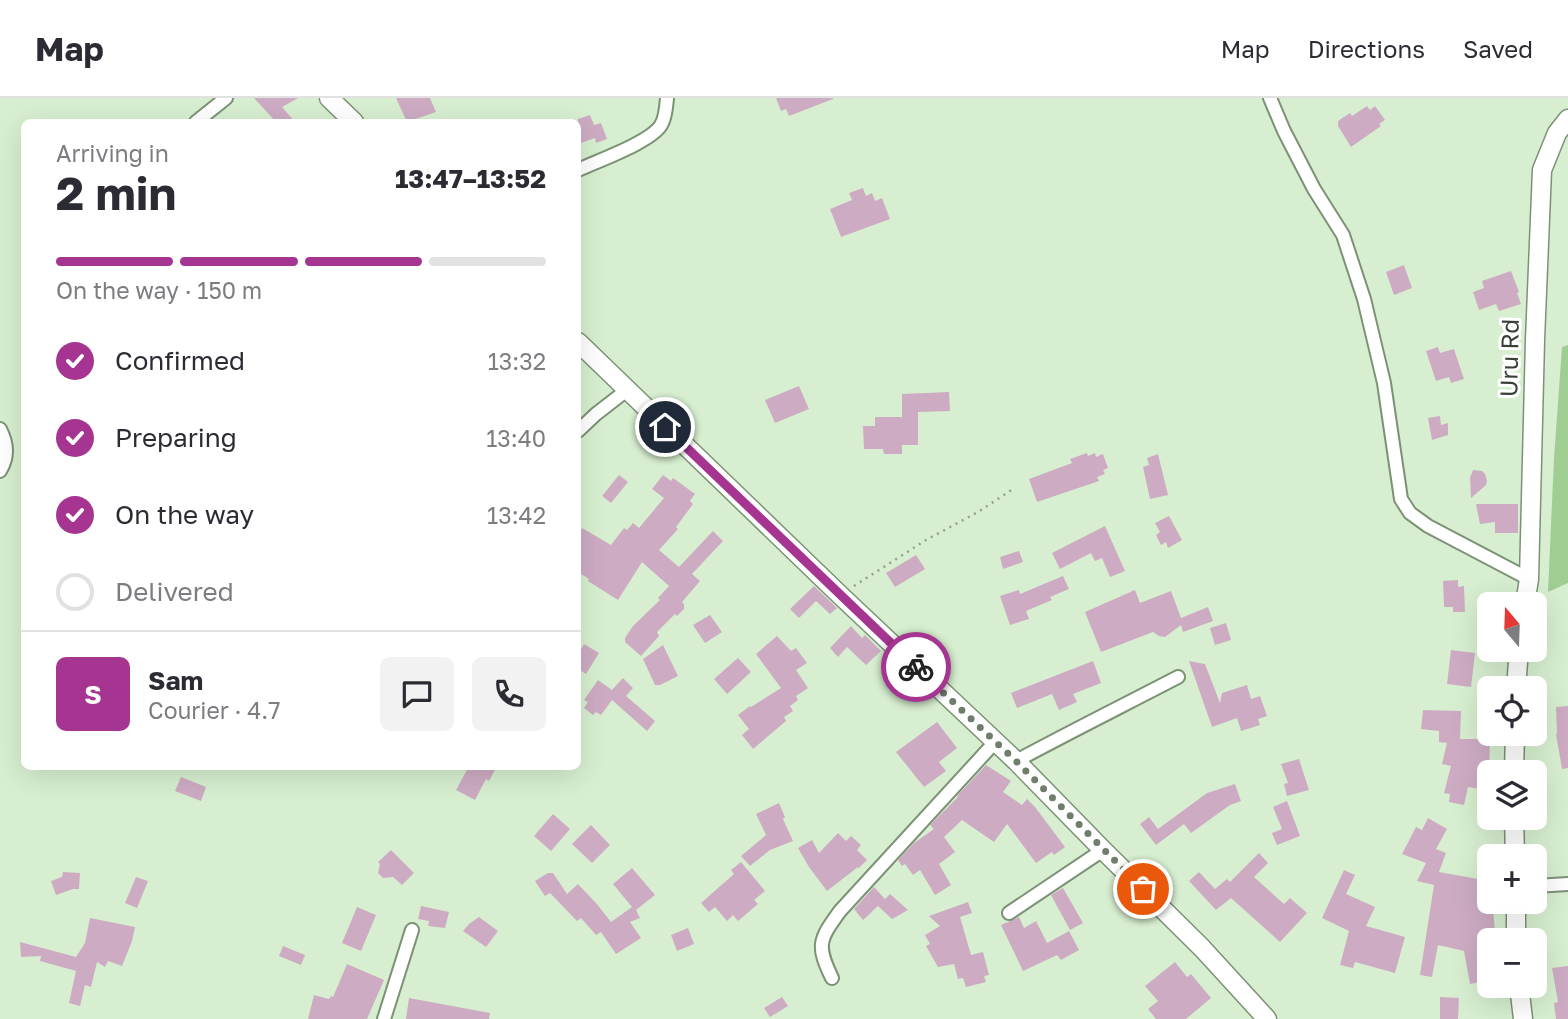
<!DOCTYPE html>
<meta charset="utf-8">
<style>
:root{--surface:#fff;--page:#f2f2f3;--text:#2b2b33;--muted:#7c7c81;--line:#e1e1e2;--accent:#a63591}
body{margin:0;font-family:"Golos Text",sans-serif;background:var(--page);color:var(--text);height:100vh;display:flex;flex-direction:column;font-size:26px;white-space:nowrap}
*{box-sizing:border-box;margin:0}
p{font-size:23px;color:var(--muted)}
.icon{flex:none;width:38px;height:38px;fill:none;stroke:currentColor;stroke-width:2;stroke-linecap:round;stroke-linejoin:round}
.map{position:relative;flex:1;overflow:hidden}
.drawer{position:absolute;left:21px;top:21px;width:560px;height:651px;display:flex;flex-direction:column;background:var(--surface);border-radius:10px;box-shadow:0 7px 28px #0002}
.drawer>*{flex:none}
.needle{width:46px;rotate:341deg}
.tools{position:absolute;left:1477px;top:494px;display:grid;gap:14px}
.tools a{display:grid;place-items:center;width:70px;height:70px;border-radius:10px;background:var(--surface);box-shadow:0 7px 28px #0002;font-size:35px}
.pin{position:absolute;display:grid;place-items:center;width:60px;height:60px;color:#fff;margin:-30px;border:4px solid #fff;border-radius:50%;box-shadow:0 2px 7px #0007}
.courier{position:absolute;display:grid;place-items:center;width:70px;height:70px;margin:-35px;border:5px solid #a63591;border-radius:50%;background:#fff;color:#222;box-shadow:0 2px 9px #0007}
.summary em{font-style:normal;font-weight:700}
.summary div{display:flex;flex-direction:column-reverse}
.summary{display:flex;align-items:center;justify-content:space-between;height:119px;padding:0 35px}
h1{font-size:46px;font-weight:700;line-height:52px}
.bar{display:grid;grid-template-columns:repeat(4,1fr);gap:10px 7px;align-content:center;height:84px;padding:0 35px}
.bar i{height:9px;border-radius:5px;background:var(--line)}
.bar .selected{background:var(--accent)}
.bar p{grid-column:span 4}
.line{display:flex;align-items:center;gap:18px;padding:0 35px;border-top:2px solid var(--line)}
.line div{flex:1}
.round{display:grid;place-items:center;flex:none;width:74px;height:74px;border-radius:10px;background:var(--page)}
ol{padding:0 35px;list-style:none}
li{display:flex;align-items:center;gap:21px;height:77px}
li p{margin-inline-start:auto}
li .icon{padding:7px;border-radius:50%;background:var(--accent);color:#fff;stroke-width:4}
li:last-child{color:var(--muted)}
li i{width:38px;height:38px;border:4px solid var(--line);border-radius:50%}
header{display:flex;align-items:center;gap:42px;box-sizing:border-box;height:98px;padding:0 35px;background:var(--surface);border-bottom:2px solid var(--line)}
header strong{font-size:33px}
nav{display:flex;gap:38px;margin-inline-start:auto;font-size:24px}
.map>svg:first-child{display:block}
.green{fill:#a0cd91}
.building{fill:#cdacc3}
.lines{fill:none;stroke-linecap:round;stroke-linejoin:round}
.street-casing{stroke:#7c9275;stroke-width:16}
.secondary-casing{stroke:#7c9275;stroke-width:21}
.path{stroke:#91a38c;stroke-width:2.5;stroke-dasharray:2 5;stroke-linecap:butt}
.street{stroke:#fff;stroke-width:12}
.secondary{stroke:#fff;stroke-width:18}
.done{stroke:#6f7d6b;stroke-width:7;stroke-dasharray:0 12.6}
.route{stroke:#a63591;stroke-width:9}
.labels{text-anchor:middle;stroke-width:6;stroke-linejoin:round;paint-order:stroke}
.street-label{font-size:24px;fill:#374034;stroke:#fff}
</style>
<header>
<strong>Map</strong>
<nav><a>Map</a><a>Directions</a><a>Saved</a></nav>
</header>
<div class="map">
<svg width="1568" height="921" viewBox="0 0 1568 921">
<rect width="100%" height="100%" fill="#d7efd0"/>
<path class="green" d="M1568 247V485L1548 494 1554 360 1562 249Z"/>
<path class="building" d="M254 0H298L282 9 295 24H276Z
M396 0H430L436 14 407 24Z
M776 0H833V1L789 18 786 11 781 13Z
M1367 8 1370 12 1375 8 1385 22 1379 26 1381 28 1351 49 1338 28V23L1350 15 1352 18Z
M590 17 594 27 601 25 607 41 596 45 595 40 578 46V21Z
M863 90 866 98 872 95 875 103 882 100 890 121 841 139 830 111 852 102 849 95Z
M1404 167 1412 190 1394 197 1386 174Z
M1511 173 1519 194 1517 195 1521 206 1499 213 1496 206 1479 212 1473 194 1484 190 1482 183Z
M1438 249 1440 255 1454 251 1464 281 1451 285 1449 279 1436 283 1426 253Z
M799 288 809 311 775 325 765 302Z
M949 294 950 313 918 314V347H902V356H884L883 351H864L863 328H875V319H902V296Z
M1440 318 1441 327 1448 325V337L1432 342 1428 320Z
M1087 355 1088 358 1095 355 1096 359 1103 356 1108 370 1103 372 1105 376 1097 379 1099 383 1037 404 1029 381 1072 365 1070 361Z
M1158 356 1168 397 1150 401 1143 369 1149 367 1147 360Z
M1473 372 1482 373 1485 376 1487 383 1486 387 1471 400 1470 380Z
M619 377 628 384 611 405 602 398Z
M663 377 671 383 673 380 695 396 690 403 693 406 676 429 678 431 659 452 679 469 713 433 723 443 692 476 700 483 682 504 684 506V511L677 518 675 516 657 534 659 538 641 558 625 544V540L633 528 660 502 658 500 669 488 642 464 618 502 588 483 589 481 578 474V438L582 430 611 447 624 430 627 432 633 425 639 430 664 400 652 391Z
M1476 406H1518V435H1495V424L1480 426Z
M1169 418 1182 442 1168 450 1166 444 1161 447 1156 437 1160 434 1155 425Z
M1105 428 1125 473 1110 479 1102 460 1095 463 1091 455 1060 471 1052 455Z
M1019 453 1023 464 1003 471 1000 459Z
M916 457 925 471 895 489 886 475Z
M1063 478 1069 491 1050 499 1052 502 1026 513 1029 521 1010 527 1000 498 1019 492 1020 496Z
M1458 482V489L1464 488 1465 514H1453V509H1444L1443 483Z
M814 488 837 510 830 516 816 503 799 520 790 511Z
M1135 492 1140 505 1171 493 1181 520 1208 509 1213 523 1183 534 1181 527 1165 539 1159 538 1153 534 1101 554 1085 514Z
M710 517 722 534 705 545 693 527Z
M1226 525 1231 542 1215 547 1210 530Z
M851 528 862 540 865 537 881 553 866 567 847 549 838 559 830 550Z
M777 538 791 553 796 550 807 565 796 572 808 590 796 598 798 602 790 608 793 613 784 619 786 623 753 651 742 637 749 631 738 617 750 608 751 609 781 590 756 556Z
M584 546 599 555 586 576 578 571V556Z
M663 547 678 578 660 587H655L643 561Z
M1451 552 1475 555 1471 589 1447 586Z
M738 560 751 574 727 596 714 581Z
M1093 563 1101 585 1073 596 1077 604 1059 612 1052 596 1017 610 1011 595Z
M1189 563 1205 566 1220 605 1222 595 1247 587 1251 601 1260 598 1267 618 1258 621 1260 627 1241 633 1237 620 1212 629Z
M623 580 633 590 626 598 655 623 647 633 612 602 601 617 596 614 593 617 584 610 588 604 584 602 598 582 612 592Z
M1568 608V670L1562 671 1556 636H1557L1556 609Z
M1423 612 1461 613 1460 641H1490L1489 680H1481L1480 691 1468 689 1464 707 1449 704 1450 696 1444 695 1451 668 1442 666 1447 645 1439 644V633L1421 631Z
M937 624 957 650 939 664 946 673 924 689 896 654Z
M1299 661 1309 692 1287 698 1284 686 1288 685 1281 666Z
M986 667 1011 683 1003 694 1022 707 1027 701 1035 709 1065 749 1054 757 1052 754 1036 765 1007 726 994 744 962 722 944 739 955 754 939 766 951 787 935 797 920 772 913 777 905 766 902 768 898 762 914 745 934 731 930 727 958 699 957 698Z
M462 668H497L489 683 486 681 475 702 456 692 467 672Z
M181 679 206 689 201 703 175 693Z
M1235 686 1241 703 1230 707 1191 735 1184 726 1156 747 1140 726 1149 719 1158 731 1207 695Z
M1287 703 1300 738 1277 747 1272 735 1282 731 1273 709Z
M779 705 785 719 783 721 793 743 770 752 750 768 741 758 766 737 756 716Z
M553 716 570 731 551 753 534 738Z
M1428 720 1447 731 1436 751 1446 755 1439 774 1489 783V811L1493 810 1495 835 1477 836 1485 883 1470 886 1464 853 1438 847 1432 879 1420 877 1434 787 1417 783 1426 765 1402 756 1416 729 1422 732Z
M591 727 610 747 592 765 572 746Z
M838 735 846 743 851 738 861 747 857 752 867 762 859 770 858 769 827 793 809 769 798 750 812 742 819 755Z
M391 752 414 775 402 787 393 779 383 780 378 775 380 766 378 764Z
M1259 755 1268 765 1254 779 1284 806 1290 800 1307 815 1280 844 1231 800 1216 812 1189 783 1199 774 1215 791 1227 781 1230 784Z
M741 764 765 793 754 802 758 806 738 823 733 817 727 823 715 809 709 814 701 805 734 776 731 772Z
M632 770 655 797 636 812 640 820 630 824 641 840 616 856 601 834 596 837 581 820 577 823 550 795 545 798 535 783 548 775H553L567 796 578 786 596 805 611 824 632 809 613 786Z
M1344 772 1355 777 1346 796 1375 809 1366 828 1405 839 1395 875 1355 864 1353 870 1340 867 1349 833 1322 820Z
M63 774 80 775 79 791H73L56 797 51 783 62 779Z
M136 779 148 783 137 810 125 805Z
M874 789 885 801 890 796 908 812 892 821 878 808 863 822 854 811Z
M1063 790 1083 825 1070 832 1051 797Z
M968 804 972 815 960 819 971 857 983 854 989 877 984 878 986 884 966 889 963 880 958 881 954 866 938 869 926 848 930 846 925 837 940 828 929 818Z
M421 808 449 814 445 830 428 828 429 823 418 821Z
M357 809 376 817 361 853 342 845Z
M479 819 498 833 486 849 463 833 469 826Z
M1019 819 1024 830 1036 823 1047 845 1069 833 1079 852 1061 862 1057 857 1023 873 1001 827Z
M90 820 135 829 132 843 122 868 108 863 105 869 97 864 91 889 85 887 80 908 69 905 76 873 40 863 41 858 21 859 20 844 76 859 85 845Z
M688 830 694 846 677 853 671 837Z
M283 848 305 857 301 867 279 858Z
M1175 864 1187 879 1191 876 1211 900 1186 921H1156L1148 911 1158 903 1145 888Z
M347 866 384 882 367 921H308L314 897 329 901 331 898 333 899Z
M1568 868V921H1556L1554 905 1558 904 1552 870Z
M782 899 788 908 770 919 764 910Z
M1440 899 1459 900 1458 921H1440Z
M409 900 490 915 489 921H406Z"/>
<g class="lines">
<defs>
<path id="street" d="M1270 0 1284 33 1314 91 1343 137 1364 201 1384 285 1401 401 1410 415 1428 428 1529 481
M196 24 226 0
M578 72C597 63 651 44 661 27 666 19 666 9 667 0
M0 331C7 345 9 358 0 373
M578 333 596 316 627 292
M1016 663C1070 634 1124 607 1178 579
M1535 788 1568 786
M1009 815 1103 752
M832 880C816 847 819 842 840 813L996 643
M384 921 412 832"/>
<path id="secondary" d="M329 0 354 24
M578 244 840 497 1016 663 1103 752 1202 850 1267 921
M1525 506 1529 481 1535 242 1542 72 1557 35 1568 21
M1516 590 1519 551
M1514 674 1515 635
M1514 719 1515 758
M1516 803V842
M1519 887 1523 921"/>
</defs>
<use href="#street" class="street-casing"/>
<use href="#secondary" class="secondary-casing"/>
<path class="path" d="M854 488 926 442 978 414 1013 391"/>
<use href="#street" class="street"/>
<use href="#secondary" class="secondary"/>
</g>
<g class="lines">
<path class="done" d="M916 569 1016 663 1143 791"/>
<path class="route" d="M665 329 916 569"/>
</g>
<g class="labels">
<g class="street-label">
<text transform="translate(1510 260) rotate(-89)" y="8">Uru Rd</text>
</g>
</g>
</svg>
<div class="tools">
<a><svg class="needle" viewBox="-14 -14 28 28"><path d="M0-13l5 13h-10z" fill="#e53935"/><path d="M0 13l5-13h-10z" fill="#7c7c81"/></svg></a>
<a><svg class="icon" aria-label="locate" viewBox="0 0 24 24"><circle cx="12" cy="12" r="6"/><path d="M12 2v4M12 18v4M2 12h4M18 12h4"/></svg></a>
<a><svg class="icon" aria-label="layers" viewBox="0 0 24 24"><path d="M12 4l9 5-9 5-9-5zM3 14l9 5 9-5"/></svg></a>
<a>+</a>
<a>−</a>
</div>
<div class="pin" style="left:1143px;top:791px;background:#ea580c"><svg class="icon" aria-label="bag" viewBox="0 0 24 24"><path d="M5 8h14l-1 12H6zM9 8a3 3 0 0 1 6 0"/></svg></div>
<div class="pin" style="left:665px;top:329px;background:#1f2937"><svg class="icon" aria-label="home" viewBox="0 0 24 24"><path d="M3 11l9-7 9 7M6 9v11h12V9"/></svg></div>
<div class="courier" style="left:916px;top:569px"><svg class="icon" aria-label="bike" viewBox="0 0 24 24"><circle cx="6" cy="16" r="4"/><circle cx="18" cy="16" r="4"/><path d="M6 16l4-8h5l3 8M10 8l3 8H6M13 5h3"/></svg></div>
<section class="drawer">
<div class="summary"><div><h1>2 min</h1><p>Arriving in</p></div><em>13:47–13:52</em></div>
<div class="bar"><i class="selected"></i><i class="selected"></i><i class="selected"></i><i></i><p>On the way · 150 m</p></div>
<ol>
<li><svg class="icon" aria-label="check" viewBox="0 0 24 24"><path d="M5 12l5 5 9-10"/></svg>Confirmed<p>13:32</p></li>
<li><svg class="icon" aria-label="check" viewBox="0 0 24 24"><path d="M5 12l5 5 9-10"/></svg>Preparing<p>13:40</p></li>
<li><svg class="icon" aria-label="check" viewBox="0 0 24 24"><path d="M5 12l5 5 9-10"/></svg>On the way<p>13:42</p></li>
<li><i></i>Delivered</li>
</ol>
<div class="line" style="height:126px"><b class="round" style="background:var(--accent);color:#fff">S</b><div><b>Sam</b><p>Courier · 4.7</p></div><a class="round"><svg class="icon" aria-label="chat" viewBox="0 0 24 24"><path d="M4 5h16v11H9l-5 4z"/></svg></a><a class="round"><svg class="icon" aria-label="phone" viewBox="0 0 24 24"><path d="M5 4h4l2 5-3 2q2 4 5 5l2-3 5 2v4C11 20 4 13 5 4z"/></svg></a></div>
</section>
</div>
